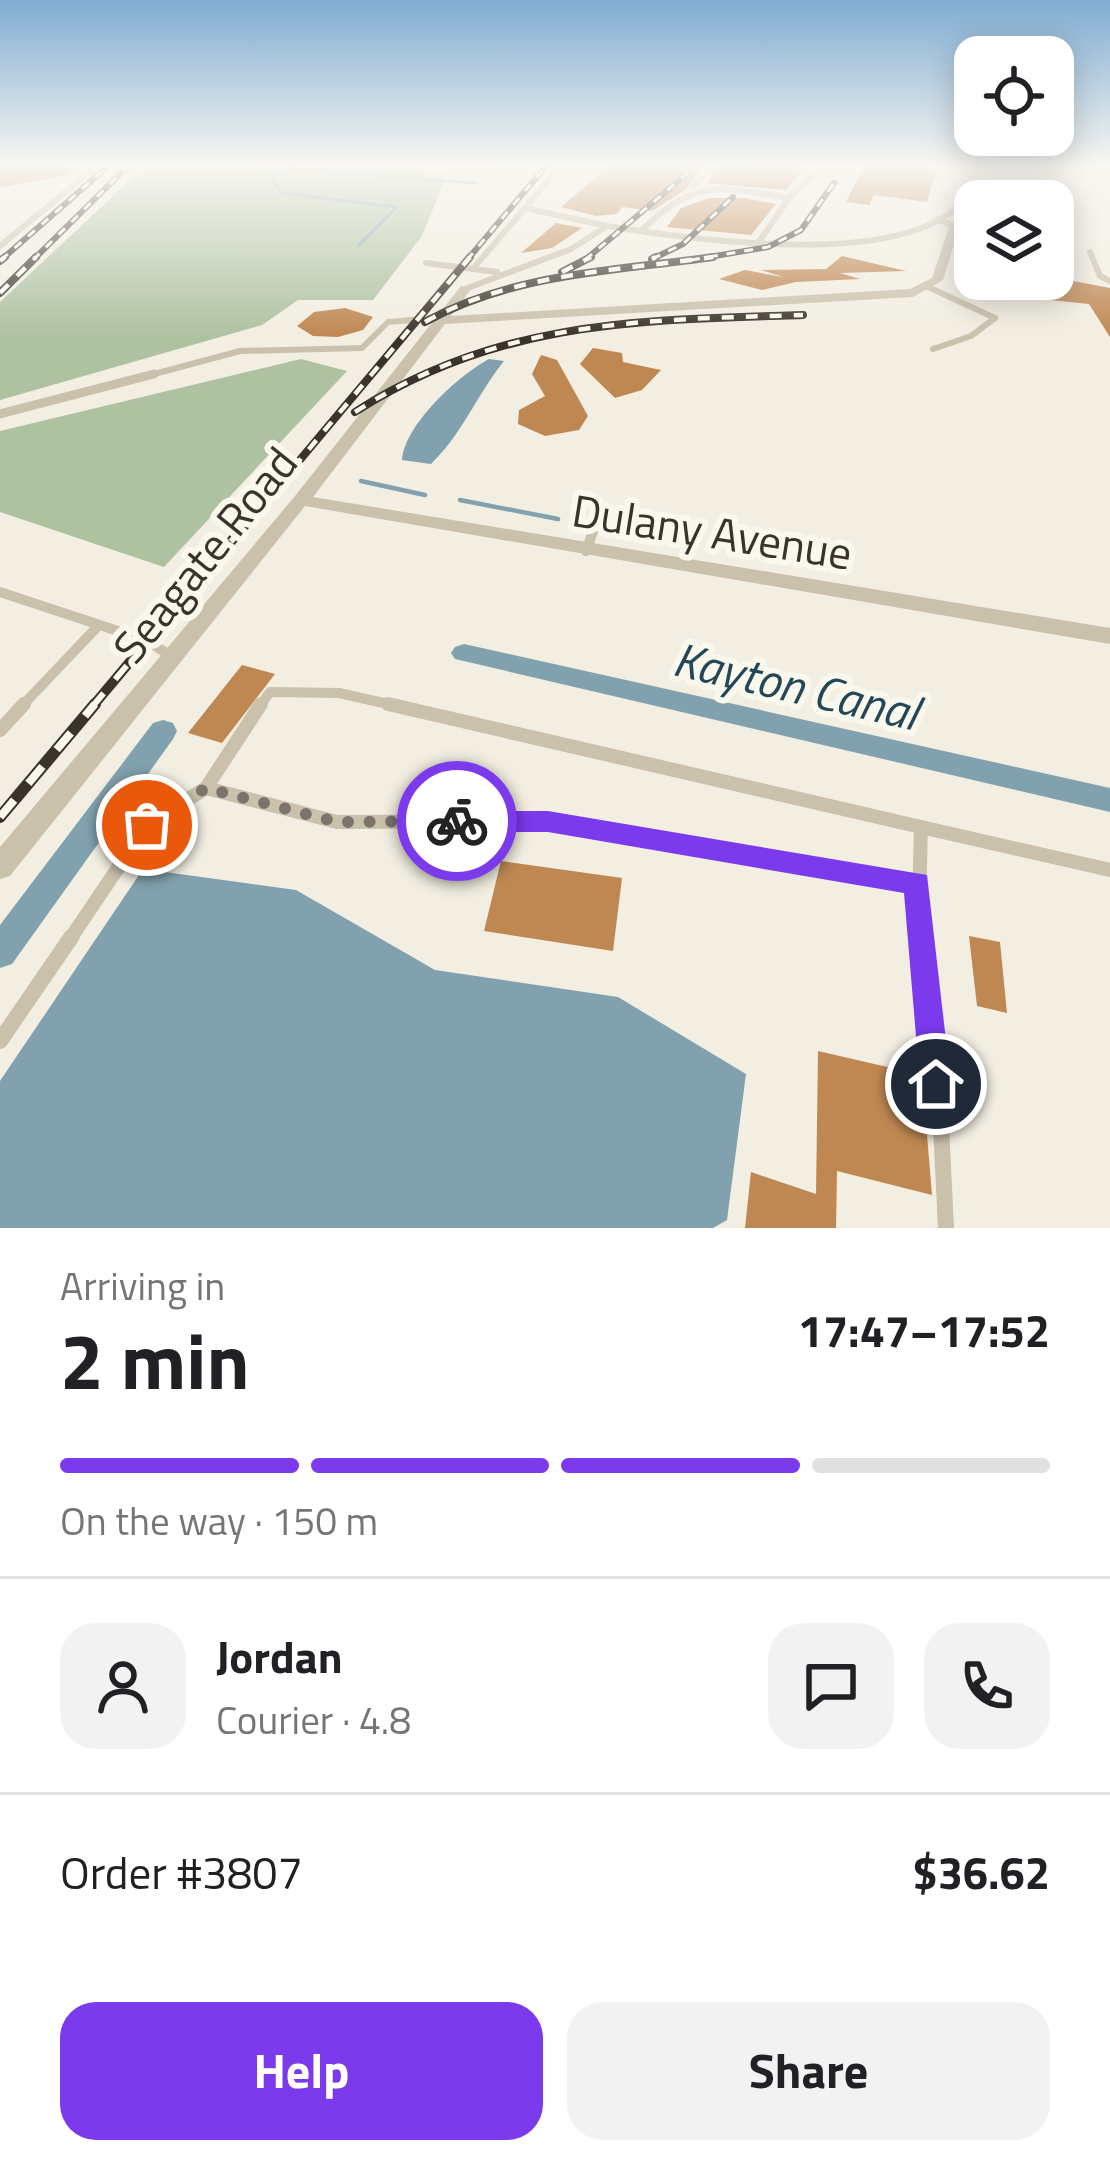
<!DOCTYPE html>
<meta charset="utf-8">
<style>
:root{--surface:#fff;--page:#f2f2f2;--text:#202124;--muted:#757577;--line:#e0e0e0;--accent:#7c3aed}
body{margin:0;font-family:"Titillium Web",sans-serif;background:var(--page);color:var(--text);height:100vh;display:flex;flex-direction:column;font-size:45px;white-space:nowrap}
*{box-sizing:border-box;margin:0}
p{font-size:39px;color:var(--muted)}
.icon{flex:none;width:66px;height:66px;fill:none;stroke:currentColor;stroke-width:2;stroke-linecap:round;stroke-linejoin:round}
.map{position:relative;height:1228px;overflow:hidden}
.details{display:flex;flex-direction:column;background:var(--surface);flex:1}
.details>*{flex:none}
.controls{position:absolute;left:954px;top:36px;display:grid;gap:24px}
.controls a{display:grid;place-items:center;width:120px;height:120px;border-radius:24px;background:var(--surface);box-shadow:0 6px 30px #0003;font-size:60px}
.pin{position:absolute;display:grid;place-items:center;width:102px;height:102px;color:#fff;margin:-51px;border:6px solid #fff;border-radius:50%;box-shadow:0 3px 12px #0007}
.courier{position:absolute;display:grid;place-items:center;width:120px;height:120px;margin:-60px;border:9px solid #7c3aed;border-radius:50%;background:#fff;color:#222;box-shadow:0 3px 15px #0007}
.headline em{font-style:normal;font-weight:700}
.headline div{display:flex;flex-direction:column-reverse}
.headline{display:flex;align-items:center;justify-content:space-between;height:204px;padding:0 60px}
h1{font-size:78px;font-weight:700;line-height:90px}
.bar{display:grid;grid-template-columns:repeat(4,1fr);gap:18px 12px;align-content:center;height:144px;padding:0 60px}
.bar i{height:15px;border-radius:9px;background:var(--line)}
.bar .on{background:var(--accent)}
.bar p{grid-column:span 4}
.line{display:flex;align-items:center;gap:30px;padding:0 60px;border-top:3px solid var(--line)}
.line div{flex:1}
.round{display:grid;place-items:center;flex:none;width:126px;height:126px;border-radius:36px;background:var(--page)}
.action{display:flex;gap:24px;margin-top:auto;padding:24px 60px}
.action a{flex:1;height:138px;border-radius:36px;background:var(--accent);color:#fff;font-size:48px;font-weight:700;line-height:138px;text-align:center}
.action a+a{background:var(--page);color:var(--text)}
.map>svg:first-child{display:block}
.green{fill:#aec1a1}
.water{fill:#81a1ae}
.lines{fill:none;stroke-linecap:round;stroke-linejoin:round}
.stream-far1{stroke:#81a1ae;stroke-width:3}
.stream{stroke:#81a1ae;stroke-width:4.5}
.canal{fill:#81a1ae;fill-rule:evenodd}
.building{fill:#bf8752}
.lane-far4{stroke:#cac1ad;stroke-width:6}
.lane-far3{stroke:#cac1ad;stroke-width:9}
.lane-far2{stroke:#cac1ad;stroke-width:10}
.lane-far1{stroke:#cac1ad;stroke-width:14}
.lane{stroke:#cac1ad;stroke-width:16}
.street{fill:#cac1ad;fill-rule:evenodd}
.rail-far3-casing{stroke:#39332b;stroke-width:6}
.rail-far2-casing{stroke:#39332b;stroke-width:8}
.rail-far1-casing{stroke:#39332b;stroke-width:10}
.rail-casing{stroke:#39332b;stroke-width:12}
.rail-far3{stroke:#faf7ed;stroke-width:3;stroke-dasharray:9;stroke-linecap:butt}
.rail-far2{stroke:#faf7ed;stroke-width:4.5;stroke-dasharray:12;stroke-linecap:butt}
.rail-far1{stroke:#faf7ed;stroke-width:6;stroke-dasharray:18;stroke-linecap:butt}
.rail{stroke:#faf7ed;stroke-width:8;stroke-dasharray:22;stroke-linecap:butt}
.route{fill:#7c3aed}
.done{stroke:#7a746b;stroke-width:12;stroke-dasharray:0 21.6}
.labels{text-anchor:middle;stroke-width:12;stroke-linejoin:round;paint-order:stroke}
.street-label{font-size:45px;fill:#39332b;stroke:#faf7ed}
.water-label{font-size:48px;font-style:italic;fill:#224858;stroke:#faf7ed}
</style>
<div class="map">
<svg width="1110" height="1228" viewBox="0 0 1110 1228">
<rect width="100%" height="100%" fill="#f2eee1"/>
<path class="green" d="M145 166H375L448 172 422 236 373 300H298L262 325 0 400V302Z
M301 359 347 371 164 567 0 512V431Z"/>
<path class="water" d="M489 359 504 361C476 396 463 433 431 464L402 460C405 424 459 375 489 359Z
M143 869 296 890 435 970 618 997 746 1074 727 1220 713 1228H0V1081Z"/>
<g class="lines">
<path class="stream-far1" d="M359 245 397 207 281 193 271 176 291 169 476 183"/>
<path class="stream" d="M361 481 425 495
M460 500 558 519"/>
<path class="canal" d="M464 644 1110 788V812L455 659 451 653 455 647Z
M163 720 173 723 177 731 173 739 12 964 0 968V925L153 723Z"/>
</g>
<path class="building" d="M0 166H68L69 175 0 187Z
M609 166H703L686 189 652 211 623 207 616 214 596 216 561 207Z
M717 166H806L786 190 707 183Z
M864 166H937L927 202 874 195 869 205 846 202Z
M710 198H743L776 204 751 235 667 227 681 208Z
M556 223 582 228 552 248 521 253Z
M1053 244 1068 280 1110 288V337L1089 304 964 291 965 279H1053Z
M842 256 906 271 840 273 860 279 796 282 762 290 719 279 745 270 783 277 761 270 826 269Z
M345 308 373 317 363 330 338 337 313 336 297 326 314 312Z
M593 348 622 353 623 362 661 370 642 390 615 398 580 364Z
M541 355 557 360 588 416 579 430 545 436 518 424 519 410 545 396 532 374Z
M242 665 275 674 222 743 188 733Z
M501 861 622 878 613 951 484 931Z
M969 936 1000 942 1007 1013 977 1006Z
M818 1051 922 1075 932 1195 837 1171 836 1228H745L751 1172 816 1194Z"/>
<g class="lines">
<path class="lane-far4" d="M560 166 525 208 607 226
M693 186 710 169
M789 198 822 166
M641 231C696 177 718 187 789 198L756 246
M0 246 97 166
M1090 252 1100 276 1110 281
M426 263 497 272
M476 265 525 208
M926 286 995 318 971 336 933 349
M465 289 571 249 607 226C688 239 902 271 963 201 971 192 972 177 975 166
M143 377 240 351 362 348 388 322 446 317"/>
<path class="lane-far3" d="M0 414 154 374
M596 523 599 514"/>
<path class="lane-far2" d="M586 551 597 520
M0 592 148 641 172 657
M21 707 99 625
M259 707 270 692 339 693 401 707"/>
<path class="lane-far1" d="M261 704 206 788 337 822 548 821 917 884
M388 704 921 827
M0 730 24 704
M70 939 147 825 206 788
M918 939 921 827 1110 870"/>
<path class="lane" d="M917 936 941 1126 946 1228
M0 1041 72 936"/>
<path class="street" d="M937 216 960 225 943 280 913 297 445 324 313 497 1110 628V644L305 506 10 876 0 879V847L295 496 461 286 471 289 451 316 910 289 932 278 949 227 933 221Z"/>
<defs>
<path id="rail-far3" d="M652 259 683 244 733 197
M1 260 105 169
M33 260 128 166
M467 260 546 166
M585 260 696 166
M691 260 768 247 801 230 834 183"/>
<path id="rail-far2" d="M652 259 656 257
M0 261 5 257
M562 272 591 257
M0 293 36 257
M425 322C513 273 615 271 713 257
M355 412C498 320 639 320 803 315
M247 523 470 257"/>
<path id="rail-far1" d="M92 707 249 520"/>
<path id="rail" d="M0 817 95 704"/>
</defs>
<use href="#rail-far3" class="rail-far3-casing"/>
<use href="#rail-far2" class="rail-far2-casing"/>
<use href="#rail-far1" class="rail-far1-casing"/>
<use href="#rail" class="rail-casing"/>
<use href="#rail-far3" class="rail-far3"/>
<use href="#rail-far2" class="rail-far2"/>
<use href="#rail-far1" class="rail-far1"/>
<use href="#rail" class="rail"/>
</g>
<linearGradient id="sky" x2="0" y2="1"><stop stop-color="#7facd1"/><stop offset="0.49" stop-color="#f9f7f2"/><stop offset="1" stop-color="#f9f7f2" stop-opacity="0"/></linearGradient>
<rect width="1110" height="338" fill="url(#sky)"/>
<path class="route" d="M457 811H548L927 875 951 1084 947 1095 936 1100 925 1095 920 1084 904 893 548 832H457L445 821Z"/>
<g class="lines">
<path class="done" d="M147 825 206 788 337 822 457 821"/>
</g>
<g class="labels">
<g class="street-label">
<text transform="translate(712 532) rotate(9)" y="16">Dulany Avenue</text>
<text transform="translate(205 555) rotate(-51)" y="16">Seagate Road</text>
</g>
<g class="water-label">
<text transform="translate(796 686) rotate(13)" y="17">Kayton Canal</text>
</g>
</g>
</svg>
<div class="controls">
<a><svg class="icon" aria-label="locate" viewBox="0 0 24 24"><circle cx="12" cy="12" r="6"/><path d="M12 2v4M12 18v4M2 12h4M18 12h4"/></svg></a>
<a><svg class="icon" aria-label="layers" viewBox="0 0 24 24"><path d="M12 4l9 5-9 5-9-5zM3 14l9 5 9-5"/></svg></a>
</div>
<div class="pin" style="left:147px;top:825px;background:#ea580c"><svg class="icon" aria-label="bag" viewBox="0 0 24 24"><path d="M5 8h14l-1 12H6zM9 8a3 3 0 0 1 6 0"/></svg></div>
<div class="pin" style="left:936px;top:1084px;background:#1f2937"><svg class="icon" aria-label="home" viewBox="0 0 24 24"><path d="M3 11l9-7 9 7M6 9v11h12V9"/></svg></div>
<div class="courier" style="left:457px;top:821px"><svg class="icon" aria-label="bike" viewBox="0 0 24 24"><circle cx="6" cy="16" r="4"/><circle cx="18" cy="16" r="4"/><path d="M6 16l4-8h5l3 8M10 8l3 8H6M13 5h3"/></svg></div>
</div>
<section class="details">
<div class="headline"><div><h1>2 min</h1><p>Arriving in</p></div><em>17:47–17:52</em></div>
<div class="bar"><i class="on"></i><i class="on"></i><i class="on"></i><i></i><p>On the way · 150 m</p></div>
<div class="line" style="height:216px"><a class="round"><svg class="icon" aria-label="person" viewBox="0 0 24 24"><circle cx="12" cy="8" r="4"/><path d="M4 21q1-7 8-7t8 7"/></svg></a><div><b>Jordan</b><p>Courier · 4.8</p></div><a class="round"><svg class="icon" aria-label="chat" viewBox="0 0 24 24"><path d="M4 5h16v11H9l-5 4z"/></svg></a><a class="round"><svg class="icon" aria-label="phone" viewBox="0 0 24 24"><path d="M5 4h4l2 5-3 2q2 4 5 5l2-3 5 2v4C11 20 4 13 5 4z"/></svg></a></div>
<div class="line" style="height:156px"><div>Order #3807</div><b>$36.62</b></div>
<div class="action"><a>Help</a><a>Share</a></div>
</section>
